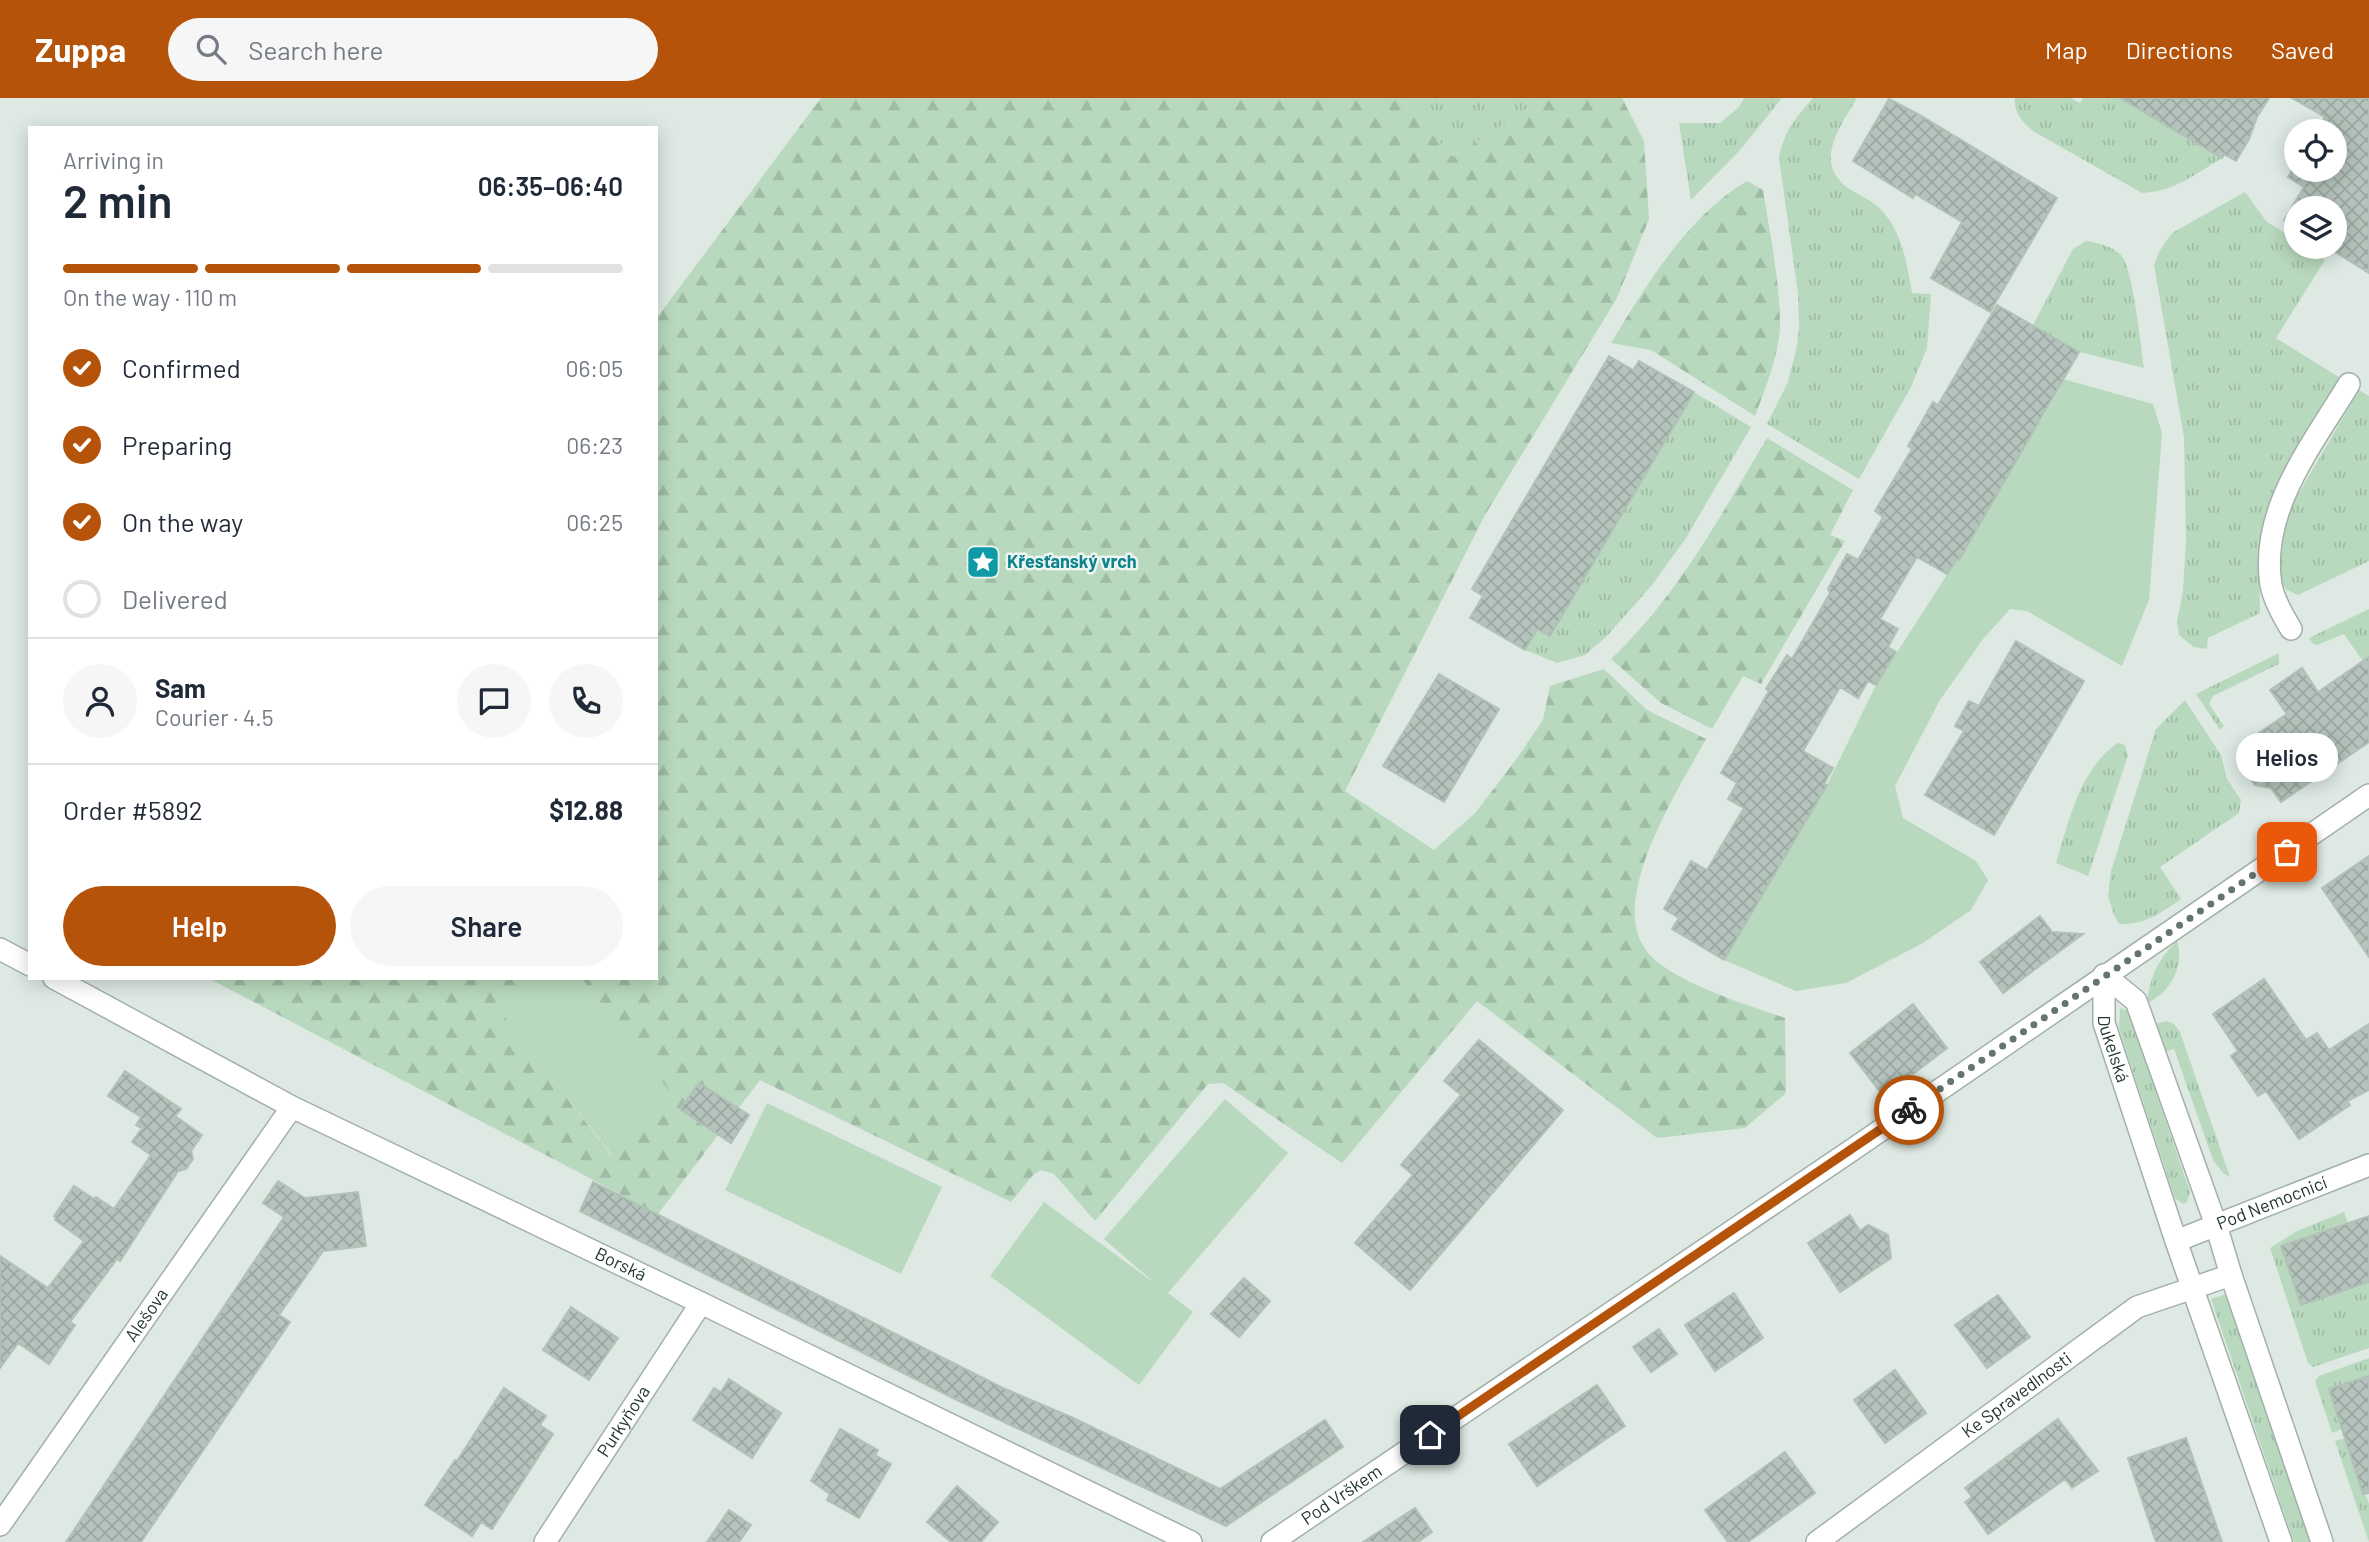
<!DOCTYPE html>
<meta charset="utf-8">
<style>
:root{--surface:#fff;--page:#f6f6f7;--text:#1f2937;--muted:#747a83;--line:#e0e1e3;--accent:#b45309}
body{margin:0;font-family:Barlow,sans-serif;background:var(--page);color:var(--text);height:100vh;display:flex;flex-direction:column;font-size:26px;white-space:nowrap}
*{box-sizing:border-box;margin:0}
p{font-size:23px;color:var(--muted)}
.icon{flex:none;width:38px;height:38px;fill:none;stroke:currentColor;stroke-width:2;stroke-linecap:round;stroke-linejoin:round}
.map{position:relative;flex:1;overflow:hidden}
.side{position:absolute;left:28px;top:28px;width:630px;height:854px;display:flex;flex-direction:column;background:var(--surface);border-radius:0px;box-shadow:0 4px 18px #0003}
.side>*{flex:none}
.fabs{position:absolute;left:2284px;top:21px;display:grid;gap:14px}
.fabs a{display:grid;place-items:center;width:63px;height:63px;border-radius:50%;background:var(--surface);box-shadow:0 4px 18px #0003;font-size:35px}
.pin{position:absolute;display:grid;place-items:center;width:60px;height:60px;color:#fff;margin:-30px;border-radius:14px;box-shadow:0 4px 10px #0006}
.courier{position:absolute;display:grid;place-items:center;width:70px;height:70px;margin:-35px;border:5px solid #b45309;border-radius:50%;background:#fff;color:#222;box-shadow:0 2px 9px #0007}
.bubble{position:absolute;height:49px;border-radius:24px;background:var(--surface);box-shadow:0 4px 18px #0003;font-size:23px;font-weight:600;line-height:49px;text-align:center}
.head em{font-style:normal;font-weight:600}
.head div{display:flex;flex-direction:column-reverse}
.head{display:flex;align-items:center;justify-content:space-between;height:119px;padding:0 35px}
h1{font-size:46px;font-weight:600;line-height:52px}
.bar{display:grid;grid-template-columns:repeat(4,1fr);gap:10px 7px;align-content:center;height:84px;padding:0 35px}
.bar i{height:9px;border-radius:5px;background:var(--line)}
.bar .on{background:var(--accent)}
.bar p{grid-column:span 4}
.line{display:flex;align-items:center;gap:18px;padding:0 35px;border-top:2px solid var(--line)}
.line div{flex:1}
.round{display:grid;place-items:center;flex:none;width:74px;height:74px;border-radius:37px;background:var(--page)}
ol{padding:0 35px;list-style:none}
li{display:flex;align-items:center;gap:21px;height:77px}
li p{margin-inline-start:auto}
li .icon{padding:7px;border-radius:50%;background:var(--accent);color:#fff;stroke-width:4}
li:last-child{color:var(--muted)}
li i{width:38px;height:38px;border:4px solid var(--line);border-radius:50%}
.button{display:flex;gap:14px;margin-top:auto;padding:14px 35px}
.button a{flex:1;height:80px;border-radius:42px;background:var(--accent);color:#fff;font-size:28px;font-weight:600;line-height:80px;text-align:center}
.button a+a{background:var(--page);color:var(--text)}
header{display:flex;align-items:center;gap:42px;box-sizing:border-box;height:98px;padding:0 35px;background:var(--accent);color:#fff}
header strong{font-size:33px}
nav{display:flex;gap:38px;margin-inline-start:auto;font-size:24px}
.search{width:490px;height:63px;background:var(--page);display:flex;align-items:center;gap:18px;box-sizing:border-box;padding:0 24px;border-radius:38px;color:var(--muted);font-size:26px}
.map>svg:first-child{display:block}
.grass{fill:url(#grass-tufts)}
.forest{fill:url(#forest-firs)}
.park{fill:#b8d9bd}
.building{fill:url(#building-cross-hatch);stroke:#b1c1b9;stroke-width:2}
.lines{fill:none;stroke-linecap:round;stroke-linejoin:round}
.minor-casing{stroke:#a2b0a9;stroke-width:24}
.minor{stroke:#fff;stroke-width:21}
.done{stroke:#63756d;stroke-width:7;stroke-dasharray:0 12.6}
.route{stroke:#b45309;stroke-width:9}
.labels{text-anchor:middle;stroke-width:5;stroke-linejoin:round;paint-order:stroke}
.culture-label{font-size:18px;font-weight:bold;fill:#0d838f;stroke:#eef6f1;text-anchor:start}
.street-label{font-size:18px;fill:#21372e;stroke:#eef6f1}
</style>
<header>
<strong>Zuppa</strong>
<div class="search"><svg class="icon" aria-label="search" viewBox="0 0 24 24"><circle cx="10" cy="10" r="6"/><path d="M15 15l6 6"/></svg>Search here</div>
<nav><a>Map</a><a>Directions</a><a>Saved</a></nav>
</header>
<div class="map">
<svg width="2369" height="1444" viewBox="0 0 2369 1444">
<defs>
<pattern id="grass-tufts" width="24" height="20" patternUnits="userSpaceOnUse" patternTransform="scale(1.75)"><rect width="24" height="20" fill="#b8d9bd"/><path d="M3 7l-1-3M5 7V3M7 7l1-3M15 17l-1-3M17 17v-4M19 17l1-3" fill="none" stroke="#9ebba3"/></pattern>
<pattern id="forest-firs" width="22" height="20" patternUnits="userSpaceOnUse" patternTransform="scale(1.75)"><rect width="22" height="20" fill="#b8d9bd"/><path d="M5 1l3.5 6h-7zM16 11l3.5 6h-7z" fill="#9ebba3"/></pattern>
<pattern id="building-cross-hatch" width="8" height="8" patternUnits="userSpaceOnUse" patternTransform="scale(1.75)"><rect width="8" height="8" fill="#b4c3bb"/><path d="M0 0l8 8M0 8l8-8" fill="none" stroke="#9aa8a1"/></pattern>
</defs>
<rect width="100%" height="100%" fill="#dee9e3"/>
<path class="grass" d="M1399 0H1545L1453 59Z
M1744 0H1782L1741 51 1691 102 1679 25H1720L1739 9Z
M1813 0H1857C1845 21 1819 55 1837 79 1846 93 1864 97 1876 107 1901 128 1907 165 1912 195L1931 196 1927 250 1911 289 1859 381 1767 326 1788 284 1797 248 1799 229 1798 195 1779 60C1783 35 1796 19 1813 0Z
M2015 0H2071L2080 5 2083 0H2120L2222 60C2196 76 2173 94 2142 95L2033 33C2023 24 2013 15 2015 0Z
M2245 94 2267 124 2296 142V149H2306L2325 162 2276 240 2342 281 2271 403 2259 463 2260 515 2208 540 2207 551 2194 549 2179 537 2177 524 2183 493 2186 442 2184 339 2154 167 2160 152 2172 135Z
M2086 143C2099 145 2112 148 2121 157 2133 170 2141 249 2144 270L2079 254 2033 227 2073 151Z
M2359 292 2369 298V463L2298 497 2287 492 2281 484 2280 458 2289 412Z
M1694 294 1751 329 1686 440 1652 487 1607 538 1585 557 1557 565 1525 552 1537 531 1550 538Z
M2369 511V572L2344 536 2317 547 2313 546 2309 540Z
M2279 555V566L2213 598 2209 606 2224 628 2220 632 2196 596Z
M2185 602 2221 657 2227 681 2241 702 2239 715 2160 769 2181 801C2161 815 2145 827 2119 826L2113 814 2108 798 2111 773 2156 631Z
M2118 645 2125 647 2128 657 2088 778 2056 765C2069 723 2080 670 2118 645Z
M2177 843C2185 868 2170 895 2147 905 2150 879 2158 861 2177 843Z
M2120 910 2128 913 2190 1094 2187 1104 2183 1106 2175 1100 2122 940 2119 929Z
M2166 923 2174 926 2180 934 2230 1079 2223 1075 2213 1062 2174 951 2165 954 2150 927Z
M2344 1114 2348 1125 2281 1149 2301 1207 2369 1184V1250L2313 1269 2308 1265 2270 1150 2297 1133Z
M2226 1196 2310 1444H2294L2211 1201Z
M2369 1260V1278L2329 1291 2342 1331 2332 1335 2315 1283 2319 1278Z
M2345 1340 2369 1406V1444L2335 1343Z"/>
<path class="forest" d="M821 0H1399L1453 59 1545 0H1622L1644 43 1649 121 1617 200 1485 417 1345 693 1434 752 1476 714 1515 663 1543 622 1550 588 1604 571 1647 612 1706 641C1680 689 1602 807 1650 857 1676 885 1747 907 1785 920L1786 995 1745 1030 1657 1040 1477 903 1342 1065 1223 985 1208 986 1095 1123 1054 1076 1041 1072 1033 1077 1011 1104 760 982 658 1116 208 880H536L498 910 611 1057 678 1005 581 880H656V221Z
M1747 83 1763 92C1770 137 1780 183 1780 228 1779 256 1765 292 1755 318L1651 252 1611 245C1647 186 1687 119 1747 83Z
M1767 340 1853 392 1830 437 1845 443 1761 586 1743 578 1712 631 1661 605 1611 561C1677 499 1721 417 1767 340Z"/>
<path class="park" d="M2063 281 2153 306 2162 335 2149 502 2122 568 2027 513 2010 511 1983 541 1940 602 1895 688 1903 720 1976 763 1988 782 1971 812 1923 845 1846 885 1796 893 1724 862 1827 687 1876 587 1957 461H1959L2001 385 2003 387 2038 322 2041 323 2061 287 2060 286Z
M536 880H581L679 1005 612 1057 497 910Z
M1225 1001 1288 1055 1168 1195 1193 1214 1139 1287 990 1178 1044 1104 1157 1187 1104 1141Z
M767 1005 942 1089 901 1176 725 1092Z"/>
<path class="building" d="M2120 0H2269L2257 19 2249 41 2236 63 2224 56 2222 60Z
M2292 0H2369V175L2327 149H2334V110H2296V130L2284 122 2304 89 2288 79 2296 66V72H2334V33H2316L2325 19Z
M1889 1 1920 17 2057 100 1990 214 1931 180 1962 124 1915 96 1913 100 1853 63Z
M1997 207 2079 254 1959 462 1957 461 1947 476 1917 459 1880 521 1898 531 1888 549 1896 554 1876 587 1868 583 1858 600 1840 589 1803 653 1833 670 1824 686 1827 687 1724 862 1672 831 1679 820 1664 811 1691 763 1707 772 1744 710 1728 701 1737 685 1721 675 1769 593 1766 591 1787 557 1792 561 1830 495 1828 491 1847 456 1858 462 1883 419 1875 413 1912 351 1908 348 1933 304 1938 307Z
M1609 258 1633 272 1639 263 1694 294 1550 538 1537 531 1525 552 1470 520 1483 498 1472 491Z
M2016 543 2084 583 1994 737 1925 697 1964 633 1955 628 1969 603 1979 608Z
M2369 559V644L2281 704 2271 690 2255 687 2248 677 2251 660 2242 646 2287 616 2270 592 2302 570 2318 594Z
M1439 576 1499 611 1444 704 1383 668Z
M2369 758V859L2322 790Z
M2040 818 2052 834 2083 836 2003 895 1980 864Z
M2264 881 2306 942 2317 935 2329 952 2369 926V992L2347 1003 2350 1007 2299 1041 2266 993 2258 998 2231 958 2238 953 2213 916Z
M1913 906 1947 950 1899 987 1896 984 1881 995 1850 955Z
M1479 942 1563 1012 1410 1192 1355 1145 1413 1077 1401 1067 1461 997 1444 983Z
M125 973 181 1011 175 1018 202 1037 191 1053 193 1061 186 1071 178 1073 120 1163 117 1161 70 1224 75 1227 49 1266 18 1245 0 1270V1158L48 1190 84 1143 55 1122 56 1120 54 1118 74 1088 94 1101 96 1099 114 1111 151 1057 132 1044 142 1030 136 1027 141 1019 108 998Z
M699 985 749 1017 731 1045 680 1011Z
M278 1083 305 1100 358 1094 366 1148 323 1153 279 1217 290 1224 141 1444H66L284 1119 263 1105Z
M593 1084 1003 1290 1071 1319 1220 1391 1325 1322 1343 1349 1226 1428 957 1302 580 1113Z
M1850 1117 1860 1133 1868 1127 1888 1137 1891 1160 1840 1194 1808 1145Z
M2369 1118V1184L2301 1207 2281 1148Z
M1244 1180 1270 1203 1239 1239 1211 1216Z
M1734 1195 1763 1240 1715 1273 1685 1227Z
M1998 1197 2030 1239 1987 1270 1955 1227Z
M571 1209 618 1240 589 1282 543 1252Z
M1659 1231 1677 1256 1651 1274 1633 1249Z
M1895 1272 1926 1315 1885 1345 1854 1302Z
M2369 1278V1395L2363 1396 2329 1291Z
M729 1281 781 1315 752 1360 693 1322 714 1290 721 1294Z
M1597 1287 1625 1328 1537 1388 1509 1346Z
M504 1290 546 1318 540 1327 553 1336 492 1431 481 1424 472 1438 425 1407 455 1362 457 1363Z
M2058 1321 2098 1373 2072 1390 2065 1381 1988 1436 1965 1404 1972 1399 1965 1390Z
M840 1331 878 1352 875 1357 891 1366 859 1420 827 1402 830 1396 811 1383Z
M2186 1340 2222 1444H2156L2128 1360Z
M1785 1354 1815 1395 1748 1444H1728L1705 1412Z
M957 1388 998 1424 981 1444H951L927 1424Z
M1415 1410 1432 1434 1418 1444H1363Z
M729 1412 751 1427 739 1444H707Z"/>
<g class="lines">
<defs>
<g id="minor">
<path d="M2291 531C2283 518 2274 502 2271 487 2259 412 2313 346 2349 286"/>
<path d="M0 851 30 867"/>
<path d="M2104 877 2136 903 2216 1127 2231 1177 2322 1444"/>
<path id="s1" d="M2104 877V925L2176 1143 2281 1444"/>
<path id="s2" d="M54 880 292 1009 701 1205 1191 1444"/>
<path id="s3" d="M2176 1143 2369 1067"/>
<path id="s4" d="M0 1427 292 1009"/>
<path id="s5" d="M545 1444 701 1205"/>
<path id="s6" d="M1272 1444 1852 1052 2369 697"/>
<path id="s7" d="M1817 1444 2137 1209 2231 1177"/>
</g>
</defs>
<use href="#minor" class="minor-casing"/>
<use href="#minor" class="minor"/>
</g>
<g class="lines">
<path class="done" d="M1909 1012 2287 754"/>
<path class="route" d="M1430 1337 1909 1012"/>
</g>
<defs>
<symbol id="sight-square" viewBox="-11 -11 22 22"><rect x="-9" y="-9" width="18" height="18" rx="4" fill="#0f9aa8" stroke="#eef6f1"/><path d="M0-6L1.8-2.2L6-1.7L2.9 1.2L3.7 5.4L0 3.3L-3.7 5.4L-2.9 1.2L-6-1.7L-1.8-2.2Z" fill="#fff"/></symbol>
</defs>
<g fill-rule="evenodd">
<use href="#sight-square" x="964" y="445" width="38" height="38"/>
</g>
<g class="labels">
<g class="culture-label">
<text x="1007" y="470">Křesťanský vrch</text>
</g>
<g class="street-label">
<text dy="6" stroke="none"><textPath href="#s1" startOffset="75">Dukelská</textPath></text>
<text dy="6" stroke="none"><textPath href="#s3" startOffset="103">Pod Nemocnicí</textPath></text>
<text dy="6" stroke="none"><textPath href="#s2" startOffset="635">Borská</textPath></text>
<text dy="6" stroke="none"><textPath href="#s4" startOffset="256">Alešova</textPath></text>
<text dy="6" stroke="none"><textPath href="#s7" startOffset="248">Ke Spravedlnosti</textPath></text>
<text dy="6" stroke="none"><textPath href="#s5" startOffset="144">Purkyňova</textPath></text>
<text dy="6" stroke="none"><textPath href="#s6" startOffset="84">Pod Vrškem</textPath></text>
</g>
</g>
</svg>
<div class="fabs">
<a><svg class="icon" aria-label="locate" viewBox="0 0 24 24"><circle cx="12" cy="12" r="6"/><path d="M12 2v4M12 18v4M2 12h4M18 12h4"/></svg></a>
<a><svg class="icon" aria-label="layers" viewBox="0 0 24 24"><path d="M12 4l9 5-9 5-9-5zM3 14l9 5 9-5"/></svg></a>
</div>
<div class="pin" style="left:2287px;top:754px;background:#ea580c"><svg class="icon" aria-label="bag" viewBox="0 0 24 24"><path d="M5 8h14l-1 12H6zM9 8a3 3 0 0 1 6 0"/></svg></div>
<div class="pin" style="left:1430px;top:1337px;background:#1f2937"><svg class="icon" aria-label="home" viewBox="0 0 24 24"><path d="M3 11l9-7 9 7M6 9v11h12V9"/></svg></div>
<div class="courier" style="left:1909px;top:1012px"><svg class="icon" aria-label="bike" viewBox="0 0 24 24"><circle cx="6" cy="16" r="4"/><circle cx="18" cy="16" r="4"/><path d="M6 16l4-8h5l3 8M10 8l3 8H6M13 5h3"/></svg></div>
<div class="bubble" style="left:2236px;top:635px;width:102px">Helios</div>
<section class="side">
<div class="head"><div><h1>2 min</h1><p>Arriving in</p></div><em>06:35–06:40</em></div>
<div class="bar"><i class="on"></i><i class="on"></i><i class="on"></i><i></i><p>On the way · 110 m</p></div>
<ol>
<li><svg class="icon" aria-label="check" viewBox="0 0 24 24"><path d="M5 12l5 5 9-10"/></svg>Confirmed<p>06:05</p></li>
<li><svg class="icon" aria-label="check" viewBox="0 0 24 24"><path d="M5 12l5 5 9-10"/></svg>Preparing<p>06:23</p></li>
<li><svg class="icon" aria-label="check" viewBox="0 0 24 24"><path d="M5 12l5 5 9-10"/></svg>On the way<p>06:25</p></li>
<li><i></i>Delivered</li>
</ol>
<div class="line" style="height:126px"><a class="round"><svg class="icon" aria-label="person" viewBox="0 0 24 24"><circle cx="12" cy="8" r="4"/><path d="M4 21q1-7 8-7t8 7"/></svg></a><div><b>Sam</b><p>Courier · 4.5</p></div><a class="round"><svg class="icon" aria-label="chat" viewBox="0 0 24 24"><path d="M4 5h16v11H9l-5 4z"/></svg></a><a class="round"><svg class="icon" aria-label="phone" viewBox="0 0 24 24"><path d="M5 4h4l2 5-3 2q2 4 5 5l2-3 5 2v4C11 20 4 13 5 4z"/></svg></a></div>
<div class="line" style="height:91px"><div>Order #5892</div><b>$12.88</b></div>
<div class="button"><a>Help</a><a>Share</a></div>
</section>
</div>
